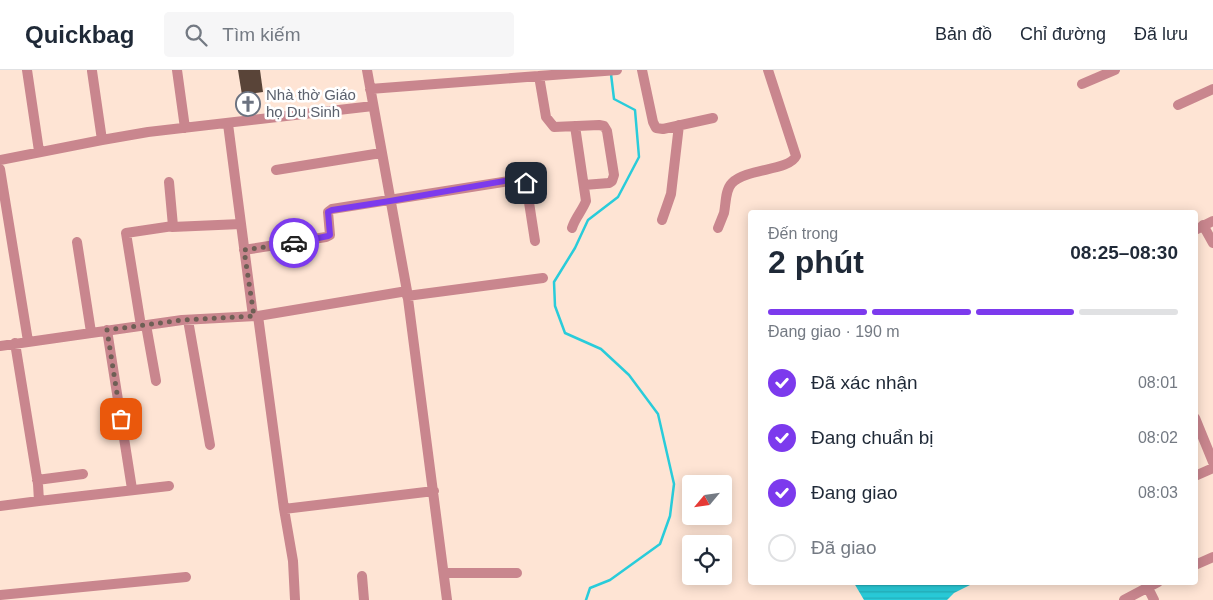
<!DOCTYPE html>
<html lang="vi">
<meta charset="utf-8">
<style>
:root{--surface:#fff;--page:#f6f6f7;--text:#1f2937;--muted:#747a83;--line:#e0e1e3;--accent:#7c3aed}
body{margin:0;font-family:Helvetica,sans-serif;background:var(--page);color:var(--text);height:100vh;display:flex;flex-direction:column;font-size:19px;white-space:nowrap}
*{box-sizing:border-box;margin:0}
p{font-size:16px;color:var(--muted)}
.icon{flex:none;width:28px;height:28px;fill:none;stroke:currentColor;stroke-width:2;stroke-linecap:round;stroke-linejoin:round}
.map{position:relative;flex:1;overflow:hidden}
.sheet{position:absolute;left:748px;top:140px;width:450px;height:375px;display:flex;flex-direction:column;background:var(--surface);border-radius:5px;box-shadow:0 2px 12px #0003}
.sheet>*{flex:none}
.needle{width:32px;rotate:241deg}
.fabs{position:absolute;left:682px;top:405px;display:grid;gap:10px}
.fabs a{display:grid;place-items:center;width:50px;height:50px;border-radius:5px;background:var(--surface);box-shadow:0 2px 12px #0003;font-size:25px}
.pin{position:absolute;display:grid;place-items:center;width:42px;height:42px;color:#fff;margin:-21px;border-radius:10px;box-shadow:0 2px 8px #0006}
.courier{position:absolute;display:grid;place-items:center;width:50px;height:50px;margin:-25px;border:4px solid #7c3aed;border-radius:50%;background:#fff;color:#222;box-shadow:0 1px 6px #0007}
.summary em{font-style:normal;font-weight:700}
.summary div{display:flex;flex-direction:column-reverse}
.summary{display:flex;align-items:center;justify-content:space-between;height:85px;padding:0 20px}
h1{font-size:32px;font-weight:700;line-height:38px}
.bar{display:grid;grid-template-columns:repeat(4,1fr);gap:8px 5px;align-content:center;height:60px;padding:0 20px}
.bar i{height:6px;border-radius:4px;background:var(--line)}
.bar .active{background:var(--accent)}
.bar p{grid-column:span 4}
ol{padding:0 20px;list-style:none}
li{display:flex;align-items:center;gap:15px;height:55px}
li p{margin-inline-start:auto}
li .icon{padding:5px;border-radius:50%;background:var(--accent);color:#fff;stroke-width:4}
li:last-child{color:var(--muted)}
li i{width:28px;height:28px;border:2px solid var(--line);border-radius:50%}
header{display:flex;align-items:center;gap:30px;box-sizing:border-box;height:70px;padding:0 25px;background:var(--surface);border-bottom:1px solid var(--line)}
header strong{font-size:24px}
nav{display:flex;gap:28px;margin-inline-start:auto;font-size:18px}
.search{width:350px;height:45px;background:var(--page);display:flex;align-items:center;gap:12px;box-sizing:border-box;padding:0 18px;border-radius:5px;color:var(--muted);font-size:19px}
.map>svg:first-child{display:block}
.water{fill:url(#water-rules)}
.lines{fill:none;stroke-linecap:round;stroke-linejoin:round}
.stream{stroke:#29ccda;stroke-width:2.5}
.building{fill:#594438}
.minor{stroke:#c9868e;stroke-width:10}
.done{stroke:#6e5f55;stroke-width:5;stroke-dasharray:0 9}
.route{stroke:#7c3aed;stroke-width:6}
.labels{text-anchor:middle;stroke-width:5;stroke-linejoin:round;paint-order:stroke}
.worship-label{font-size:15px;fill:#5b616d;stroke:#fff;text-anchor:start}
</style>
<header>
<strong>Quickbag</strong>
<div class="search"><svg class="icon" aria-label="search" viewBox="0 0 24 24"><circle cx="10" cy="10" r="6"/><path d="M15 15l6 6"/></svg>Tìm kiếm</div>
<nav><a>Bản đồ</a><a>Chỉ đường</a><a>Đã lưu</a></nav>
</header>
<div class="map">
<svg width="1213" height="530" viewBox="0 0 1213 530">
<defs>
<pattern id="water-rules" width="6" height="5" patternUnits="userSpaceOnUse" patternTransform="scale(1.25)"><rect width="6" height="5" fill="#29ccda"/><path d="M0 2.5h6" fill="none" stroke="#24aeba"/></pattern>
</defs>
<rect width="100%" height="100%" fill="#fee4d4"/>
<path class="water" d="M854 513H974L954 523 947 530H864Z"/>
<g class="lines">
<path class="stream" d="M586 530 590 518 610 510 660 474 670 446 674 414 658 344 629 305 601 279 565 263 555 236 554 212 575 178 588 150 618 127 639 87 635 40 614 29 611 4"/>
</g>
<path class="building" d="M238 0H260L263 22 242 25Z"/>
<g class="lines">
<path class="minor" d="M27 0 39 81
M177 0 185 58
M367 0 407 221 447 530
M642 0 653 52 656 58 663 59 713 48
M92 1 102 70
M539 6 546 47 554 57 599 55 604 56 607 61 614 105 612 111 609 113 584 115
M1082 14 1115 0
M370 19 617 0
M1178 35 1213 19
M228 54 253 246
M0 90 102 70 148 62 373 36
M0 99 28 271
M276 100 381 83
M662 150 671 124 679 55
M1203 155 1213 173
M172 157 241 154
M572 158C575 148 582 141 586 131L575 56
M718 158C720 153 722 148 724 143 726 134 725 120 732 113 747 98 789 101 796 86L768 0
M1195 160 1213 151
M77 172 91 262
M244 180 326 167 330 165 328 142 332 139 522 109 526 113 535 171
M407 226 543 208
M258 246 284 439 293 491 295 530
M188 250 210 375
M146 255 156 311
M141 256 126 163 173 156 169 112
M107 260 132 419
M0 276 182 250 258 246 407 221
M1195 348 1213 392
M1195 406 1213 398
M37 410 83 404
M39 431 169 416
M0 436 39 431 38 414 15 273
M284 439 434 421
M1195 495 1213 487
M444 503H517
M362 506 364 530
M1148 518 1154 530
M0 525 186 507
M1124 530 1158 512"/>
</g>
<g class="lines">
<path class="done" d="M121 349 107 260 182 250 254 246 244 180 294 173"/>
<path class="route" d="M294 173 328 166 330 165 328 142 332 140 390 131 516 109H522L526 113"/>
</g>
<defs>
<symbol id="church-ring" viewBox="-11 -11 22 22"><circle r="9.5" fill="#fff" stroke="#6b7280" stroke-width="1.5"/><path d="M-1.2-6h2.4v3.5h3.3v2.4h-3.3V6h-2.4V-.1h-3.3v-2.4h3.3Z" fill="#6b7280"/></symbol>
</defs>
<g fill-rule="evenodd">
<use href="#church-ring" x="234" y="20" width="28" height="28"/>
</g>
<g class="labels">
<g class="worship-label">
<text x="266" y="30">Nhà thờ Giáo<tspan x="266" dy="17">họ Du Sinh</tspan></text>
</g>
</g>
</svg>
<div class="fabs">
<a><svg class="needle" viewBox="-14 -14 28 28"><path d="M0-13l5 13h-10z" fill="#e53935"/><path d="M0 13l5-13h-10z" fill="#747a83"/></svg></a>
<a><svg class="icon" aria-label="locate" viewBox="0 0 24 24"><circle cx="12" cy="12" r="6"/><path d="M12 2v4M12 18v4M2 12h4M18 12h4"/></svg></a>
</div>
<div class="pin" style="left:121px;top:349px;background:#ea580c"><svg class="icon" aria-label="bag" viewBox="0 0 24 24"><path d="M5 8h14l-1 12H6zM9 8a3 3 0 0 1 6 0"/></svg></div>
<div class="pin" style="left:526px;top:113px;background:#1f2937"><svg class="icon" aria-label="home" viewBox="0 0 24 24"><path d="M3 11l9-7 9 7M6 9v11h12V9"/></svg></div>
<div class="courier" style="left:294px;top:173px"><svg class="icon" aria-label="car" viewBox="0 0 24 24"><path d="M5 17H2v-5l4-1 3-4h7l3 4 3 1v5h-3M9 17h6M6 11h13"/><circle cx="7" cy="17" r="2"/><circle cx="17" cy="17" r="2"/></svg></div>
<section class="sheet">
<div class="summary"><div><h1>2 phút</h1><p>Đến trong</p></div><em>08:25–08:30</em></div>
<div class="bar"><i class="active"></i><i class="active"></i><i class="active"></i><i></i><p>Đang giao · 190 m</p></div>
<ol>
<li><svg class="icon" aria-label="check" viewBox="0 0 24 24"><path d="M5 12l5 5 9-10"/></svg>Đã xác nhận<p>08:01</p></li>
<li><svg class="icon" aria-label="check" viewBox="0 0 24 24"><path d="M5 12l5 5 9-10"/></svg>Đang chuẩn bị<p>08:02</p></li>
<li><svg class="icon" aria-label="check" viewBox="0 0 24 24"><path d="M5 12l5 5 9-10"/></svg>Đang giao<p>08:03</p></li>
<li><i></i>Đã giao</li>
</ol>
</section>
</div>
